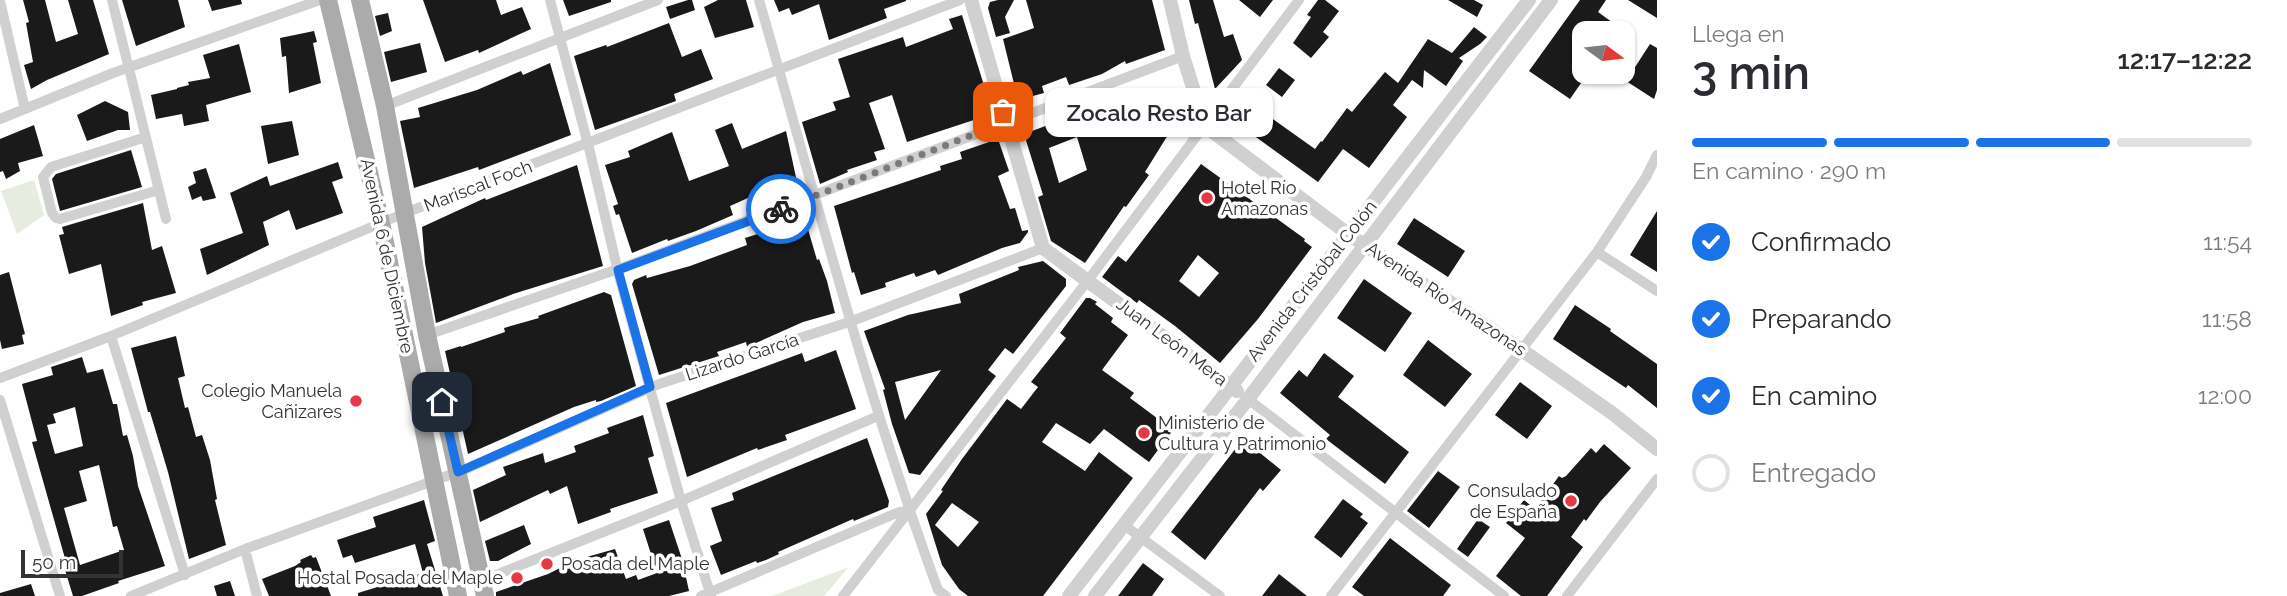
<!DOCTYPE html>
<html lang="es">
<meta charset="utf-8">
<style>
:root{--surface:#fff;--page:#f7f7f7;--text:#2b2b33;--muted:#7c7c81;--line:#e1e1e2;--accent:#1a73e8}
body{margin:0;font-family:Raleway,sans-serif;background:var(--page);color:var(--text);height:100vh;display:flex;flex-direction:column;font-size:26px;white-space:nowrap}
*{box-sizing:border-box;margin:0}
p{font-size:23px;color:var(--muted)}
.icon{flex:none;width:38px;height:38px;fill:none;stroke:currentColor;stroke-width:2;stroke-linecap:round;stroke-linejoin:round}
.map{position:relative;flex:1;overflow:hidden}
.panel{display:flex;flex-direction:column;background:var(--surface);width:630px}
.panel>*{flex:none}
.needle{width:46px;rotate:105deg}
.buttons{position:absolute;left:1572px;top:21px;display:grid;gap:14px}
.buttons a{display:grid;place-items:center;width:63px;height:63px;border-radius:14px;background:var(--surface);box-shadow:0 2px 5px #0004;font-size:35px}
.scale{position:absolute;left:21px;bottom:18px;width:102px;box-sizing:border-box;padding-left:7px;border:4px solid #333;border-top:0;font-size:19px;line-height:24px;white-space:nowrap;color:#333;-webkit-text-stroke:5px #fff;paint-order:stroke}
.pin{position:absolute;display:grid;place-items:center;width:60px;height:60px;color:#fff;margin:-30px;border-radius:14px;box-shadow:0 4px 10px #0006}
.courier{position:absolute;display:grid;place-items:center;width:70px;height:70px;margin:-35px;border:5px solid #1a73e8;border-radius:50%;background:#fff;color:#222;box-shadow:0 2px 9px #0007}
.bubble{position:absolute;height:49px;border-radius:14px;background:var(--surface);box-shadow:0 2px 5px #0004;font-size:23px;font-weight:600;line-height:49px;text-align:center}
.headline em{font-style:normal;font-weight:600}
.headline div{display:flex;flex-direction:column-reverse}
.headline{display:flex;align-items:center;justify-content:space-between;height:119px;padding:0 35px}
h1{font-size:46px;font-weight:600;line-height:52px}
.bar{display:grid;grid-template-columns:repeat(4,1fr);gap:10px 7px;align-content:center;height:84px;padding:0 35px}
.bar i{height:9px;border-radius:5px;background:var(--line)}
.bar .on{background:var(--accent)}
.bar p{grid-column:span 4}
ol{padding:0 35px;list-style:none}
li{display:flex;align-items:center;gap:21px;height:77px}
li p{margin-inline-start:auto}
li .icon{padding:7px;border-radius:50%;background:var(--accent);color:#fff;stroke-width:4}
li:last-child{color:var(--muted)}
li i{width:38px;height:38px;border:4px solid var(--line);border-radius:50%}
main{display:flex;flex:1;min-height:0}
.map>svg:first-child{display:block}
.green{fill:#e6ecdf}
.building{fill:#1a1a1a;fill-rule:evenodd}
.lines{fill:none;stroke-linecap:round;stroke-linejoin:round}
.minor{stroke:#d0d0d0;stroke-width:10}
.tertiary{stroke:#d0d0d0;stroke-width:14}
.primary{stroke:#ababab;stroke-width:18}
.done{stroke:#7a7a7a;stroke-width:7;stroke-dasharray:0 12.6}
.route{stroke:#1a73e8;stroke-width:9}
.poi-dot{fill:#e63946;stroke:#fff;stroke-width:2.5}
.labels{text-anchor:middle;stroke-width:7;stroke-linejoin:round;paint-order:stroke}
.street-label{font-size:18px;fill:#333;stroke:#fff}
.poi-label{font-size:18px;fill:#333;stroke:#fff;text-anchor:start}
</style>
<main>
<div class="map">
<svg width="1657" height="596" viewBox="0 0 1657 596">
<rect width="100%" height="100%" fill="#fff"/>
<path class="green" d="M34 180 44 215 17 234 1 191Z
M849 567 824 596H772Z"/>
<path class="building" d="M23 0H45L56 42 78 34 68 0H93L109 54 47 80 31 89 24 65 33 62 26 23 29 22Z
M122 0H178L185 27 136 46Z
M208 0H241L242 4 212 11Z
M423 0H496L501 15 522 7 531 29 479 53 478 50 445 62Z
M563 0H611V2L569 16Z
M688 0H692L695 10 670 19 666 7Z
M718 0H746L754 27 715 38 704 7Z
M774 0H906V1L884 9 887 18 829 40 819 4 792 15 789 8 779 12Z
M998 0H1014L1005 17 1010 33 996 37 988 8 990 2Z
M1026 0H1152L1165 50 1126 64 1125 61 1102 74 1069 85 1066 77 1042 86 1044 93 1018 100 1003 39 1034 28Z
M1189 0H1213L1224 37 1233 34 1242 60 1215 89 1198 23 1195 24Z
M1239 0H1273L1260 17Z
M1318 0H1325L1339 11 1323 32 1329 37 1311 58 1293 43 1311 17 1307 15Z
M1448 0H1474L1483 5 1477 17Z
M1580 0H1606L1598 12 1627 33H1584V72L1588 73 1570 99 1529 71Z
M1628 0H1657V18Z
M388 13 392 31 380 36 375 16Z
M962 15 992 111 986 116 907 142 892 95 869 103 885 149 874 152 877 160 847 170 848 172 820 184 802 122 836 110 833 102 850 97 838 59 903 37 906 47 953 29 949 19Z
M669 23 682 57 701 49 713 79 674 94 676 101 595 130 574 56 606 45 607 47Z
M1474 27 1487 37 1480 44 1459 58 1463 61 1446 86 1424 70 1423 88 1412 80 1393 105 1407 117 1369 168 1343 149 1318 182 1227 116 1242 97 1315 149 1321 141 1322 142 1347 108 1352 112 1385 72 1398 83 1428 39 1452 53Z
M314 31 317 42 313 43 321 83 289 93 286 56 282 57 280 38Z
M420 43 427 72 391 82 384 52Z
M239 44 251 92 206 105 209 121 184 126 182 114 156 119 151 95 177 89V88L189 85 188 82 210 78 203 55Z
M1650 44 1657 48V90L1654 99 1626 81Z
M550 63 571 135 479 170 478 167 414 188 400 121 420 117 418 108 477 90 521 71 523 75Z
M1279 68 1295 80 1282 97 1266 85Z
M1160 88 1171 130 1145 172 1149 175 1126 207 1124 206 1085 263 1051 241 1038 197 1043 195 1024 134 1088 110 1120 100 1121 102ZM1077 137 1087 170 1059 183 1049 148Z
M105 101 128 112 130 130H118L87 141 77 115Z
M292 121 299 155 268 164 261 126Z
M732 123 742 149 786 131 797 182 757 194 730 206 733 215 696 231 668 241 667 239 632 253 619 214 616 215 613 206 618 204 605 165 630 157 628 151 672 132 689 181 729 166 715 130Z
M34 125 43 156 18 163 20 171 6 179 3 171 0 172V139Z
M998 139 1009 171 998 176 1010 209 1015 208 1022 231 1028 230V232L1020 243 1002 248 938 275 935 270 916 277 914 273 885 283 886 287 861 295 854 272 852 273 834 206 941 170 940 166 962 159 960 152Z
M131 150 142 187 60 211 52 179 56 174Z
M338 162 343 178 332 182 343 213 296 230 289 210 263 222 269 245 207 275 200 249 243 233 230 193 267 176 270 186Z
M1201 164 1305 239 1304 241 1312 247 1258 319 1220 363 1175 326 1139 300 1137 303 1102 277 1118 256 1126 262ZM1198 255 1219 273 1199 297 1179 281Z
M577 165 603 266 513 294 436 323 425 263 422 227 485 198 486 200Z
M206 168 216 198 203 201 201 196 192 200 188 187 196 183 193 172Z
M143 203 152 250 162 246 176 293 142 302 143 305 111 316 101 264 69 274 59 235 64 234 62 227Z
M1657 211V272L1630 255Z
M1414 218 1465 251 1448 277 1397 244Z
M805 219 817 260 819 259 827 281 835 313 803 322 747 347 746 342 717 352 719 356 659 375 632 284 634 280 646 275 647 278 690 266 747 245 745 238Z
M1043 261 1066 279V286L1013 354 1005 348 988 370 996 376 920 475 909 473 892 424 883 390 885 389 864 331 908 315 961 303 959 294 1019 270 1018 267ZM941 370 905 420 895 382Z
M9 272 25 334 22 335 24 344 2 349 0 340V275Z
M1364 279 1412 313 1385 352 1337 318Z
M604 292 611 295 636 386 601 401 596 402V400L574 407 468 454 445 351 461 346V347L505 332 504 328 539 318 538 316Z
M1086 298H1090L1097 302 1095 304 1113 318 1111 322 1128 335 1102 370 1134 393 1130 398 1173 430 1149 462 1104 429 1090 444 1056 423 1042 442 1085 471 1099 452 1133 478 1043 596H968L959 589 942 565 926 514 943 491 941 490 962 459 1007 399 1021 409 1038 387 1031 382 1066 338 1060 333ZM952 503 979 522 958 547 935 525Z
M1575 305 1611 329 1610 331 1657 364V408L1628 385 1626 388 1553 339Z
M176 336 185 376 178 378 185 408 188 407 196 437 202 435 210 460 217 499 215 500 226 545 189 559 168 472 150 412H148L131 348Z
M1428 340 1472 374 1445 407 1403 375Z
M836 350 856 409 785 435 787 440 758 450 757 448 687 477 666 403 802 353 805 362Z
M1324 353 1354 376 1338 397 1409 452 1385 484 1326 439 1330 435 1280 393 1299 370 1307 377Z
M82 357 87 373 103 369 113 404H117L123 436 127 435 133 456 138 486 165 566 118 581 119 583 82 596H73L65 570 68 569 32 442 37 441 22 384 53 375 51 367ZM75 407 83 446 55 454 47 425 56 423 53 414ZM99 465 113 527 117 526 124 550 80 565 64 508 87 501 79 471Z
M1520 382 1552 406 1527 439 1495 415Z
M643 415 654 456 648 458 658 493 610 509 611 512 578 524 567 486 550 494 548 490 480 522 473 490 506 475 503 467 543 453 545 463 576 452 574 446 609 433 607 428Z
M867 438 889 501 888 507 854 521 853 519 778 552 779 554 766 560 757 563 756 561 721 575 710 546 722 541 711 508 734 500 732 493Z
M1243 439 1281 470 1263 491 1260 488 1205 560 1171 532Z
M1604 444 1631 468 1600 502 1586 521 1584 519 1571 537 1583 547 1547 596H1521L1496 576 1525 538 1506 523 1524 500 1535 509 1559 476 1562 478 1566 476 1591 448 1596 453Z
M1438 471 1460 487 1429 528 1407 511Z
M1343 499 1363 514 1360 517 1368 523 1341 558 1314 537Z
M424 500 435 541 427 544 443 596H358V593L423 573 415 544 355 563 352 555 343 558 337 540 376 527 373 517Z
M1478 519 1490 527 1468 557 1457 549Z
M669 520 682 559 689 591 669 596H496V592L548 574 576 560 615 549 626 579 636 575 638 580 657 573 643 529Z
M524 525 531 544 498 561H490L485 541Z
M1390 538 1451 585 1443 596H1364L1352 587Z
M311 555 313 558 316 557 331 596H269L262 579 295 566 301 562 300 560Z
M1143 563 1164 579 1152 596H1118Z
M1279 574 1307 596H1262Z
M230 581 235 596H217L214 586Z
M31 584 35 596H0V593Z"/>
<g class="lines">
<path class="minor" d="M112 0 166 219
M550 0 590 152 619 276 681 501 711 596
M759 0C816 197 867 397 938 590L946 596
M0 1 25 109
M385 106 658 0
M0 119 113 73 320 0
M146 137 51 167 43 177 52 213 56 218 60 219 159 190
M1597 252 1657 291
M427 335 624 267 1183 56
M111 336 185 575
M0 378 111 336 405 213 960 0
M1248 399 1504 596
M0 400 60 596
M1124 525 1220 596
M245 549 257 596
M481 581 681 501 878 416
M131 596 245 549 466 469 659 384 852 321 1043 248
M701 596 899 512 909 511
M843 596 1089 279 1299 0
M1331 596 1597 252 1646 177 1657 155
M1567 596 1657 479"/>
<path class="tertiary" d="M971 0 1043 248 1237 391
M1170 0 1183 56 1205 126 1348 234 1529 355 1612 413 1657 449
M1069 596 1529 0
M1095 596 1248 399 1551 0"/>
<path class="primary" d="M328 0 381 223 458 596
M360 0 385 106 427 335 485 596"/>
</g>
<g class="lines">
<path class="done" d="M781 209 1006 122 1003 112"/>
<path class="route" d="M442 402 458 472 650 387 618 270 781 209"/>
</g>
<g class="poi-dot">
<circle cx="1207" cy="198" r="7"/>
<circle cx="356" cy="401" r="7"/>
<circle cx="1144" cy="433" r="7"/>
<circle cx="1571" cy="501" r="7"/>
<circle cx="547" cy="564" r="7"/>
<circle cx="517" cy="578" r="7"/>
</g>
<g class="labels">
<g class="street-label">
<text transform="translate(478 186) rotate(-21)" y="6">Mariscal Foch</text>
<text transform="translate(387 256) rotate(78)" y="6">Avenida 6 de Diciembre</text>
<text transform="translate(1312 281) rotate(-52)" y="6">Avenida Cristóbal Colón</text>
<text transform="translate(1446 299) rotate(34)" y="6">Avenida Río Amazonas</text>
<text transform="translate(1172 342) rotate(37)" y="6">Juan León Mera</text>
<text transform="translate(742 357) rotate(-18)" y="6">Lizardo García</text>
</g>
<g class="poi-label">
<text x="1221" y="194">Hotel Río<tspan x="1221" dy="21">Amazonas</tspan></text>
<text x="342" y="397" text-anchor="end">Colegio Manuela<tspan x="342" dy="21">Cañizares</tspan></text>
<text x="1158" y="429">Ministerio de<tspan x="1158" dy="21">Cultura y Patrimonio</tspan></text>
<text x="1557" y="497" text-anchor="end">Consulado<tspan x="1557" dy="21">de España</tspan></text>
<text x="561" y="570">Posada del Maple</text>
<text x="503" y="584" text-anchor="end">Hostal Posada del Maple</text>
</g>
</g>
</svg>
<div class="buttons">
<a><svg class="needle" viewBox="-14 -14 28 28"><path d="M0-13l5 13h-10z" fill="#e53935"/><path d="M0 13l5-13h-10z" fill="#7c7c81"/></svg></a>
</div>
<div class="scale">50 m</div>
<div class="pin" style="left:1003px;top:112px;background:#ea580c"><svg class="icon" aria-label="bag" viewBox="0 0 24 24"><path d="M5 8h14l-1 12H6zM9 8a3 3 0 0 1 6 0"/></svg></div>
<div class="pin" style="left:442px;top:402px;background:#1f2937"><svg class="icon" aria-label="home" viewBox="0 0 24 24"><path d="M3 11l9-7 9 7M6 9v11h12V9"/></svg></div>
<div class="courier" style="left:781px;top:209px"><svg class="icon" aria-label="bike" viewBox="0 0 24 24"><circle cx="6" cy="16" r="4"/><circle cx="18" cy="16" r="4"/><path d="M6 16l4-8h5l3 8M10 8l3 8H6M13 5h3"/></svg></div>
<div class="bubble" style="left:1045px;top:88px;width:228px">Zocalo Resto Bar</div>
</div>
<section class="panel">
<div class="headline"><div><h1>3 min</h1><p>Llega en</p></div><em>12:17–12:22</em></div>
<div class="bar"><i class="on"></i><i class="on"></i><i class="on"></i><i></i><p>En camino · 290 m</p></div>
<ol>
<li><svg class="icon" aria-label="check" viewBox="0 0 24 24"><path d="M5 12l5 5 9-10"/></svg>Confirmado<p>11:54</p></li>
<li><svg class="icon" aria-label="check" viewBox="0 0 24 24"><path d="M5 12l5 5 9-10"/></svg>Preparando<p>11:58</p></li>
<li><svg class="icon" aria-label="check" viewBox="0 0 24 24"><path d="M5 12l5 5 9-10"/></svg>En camino<p>12:00</p></li>
<li><i></i>Entregado</li>
</ol>
</section>
</main>
